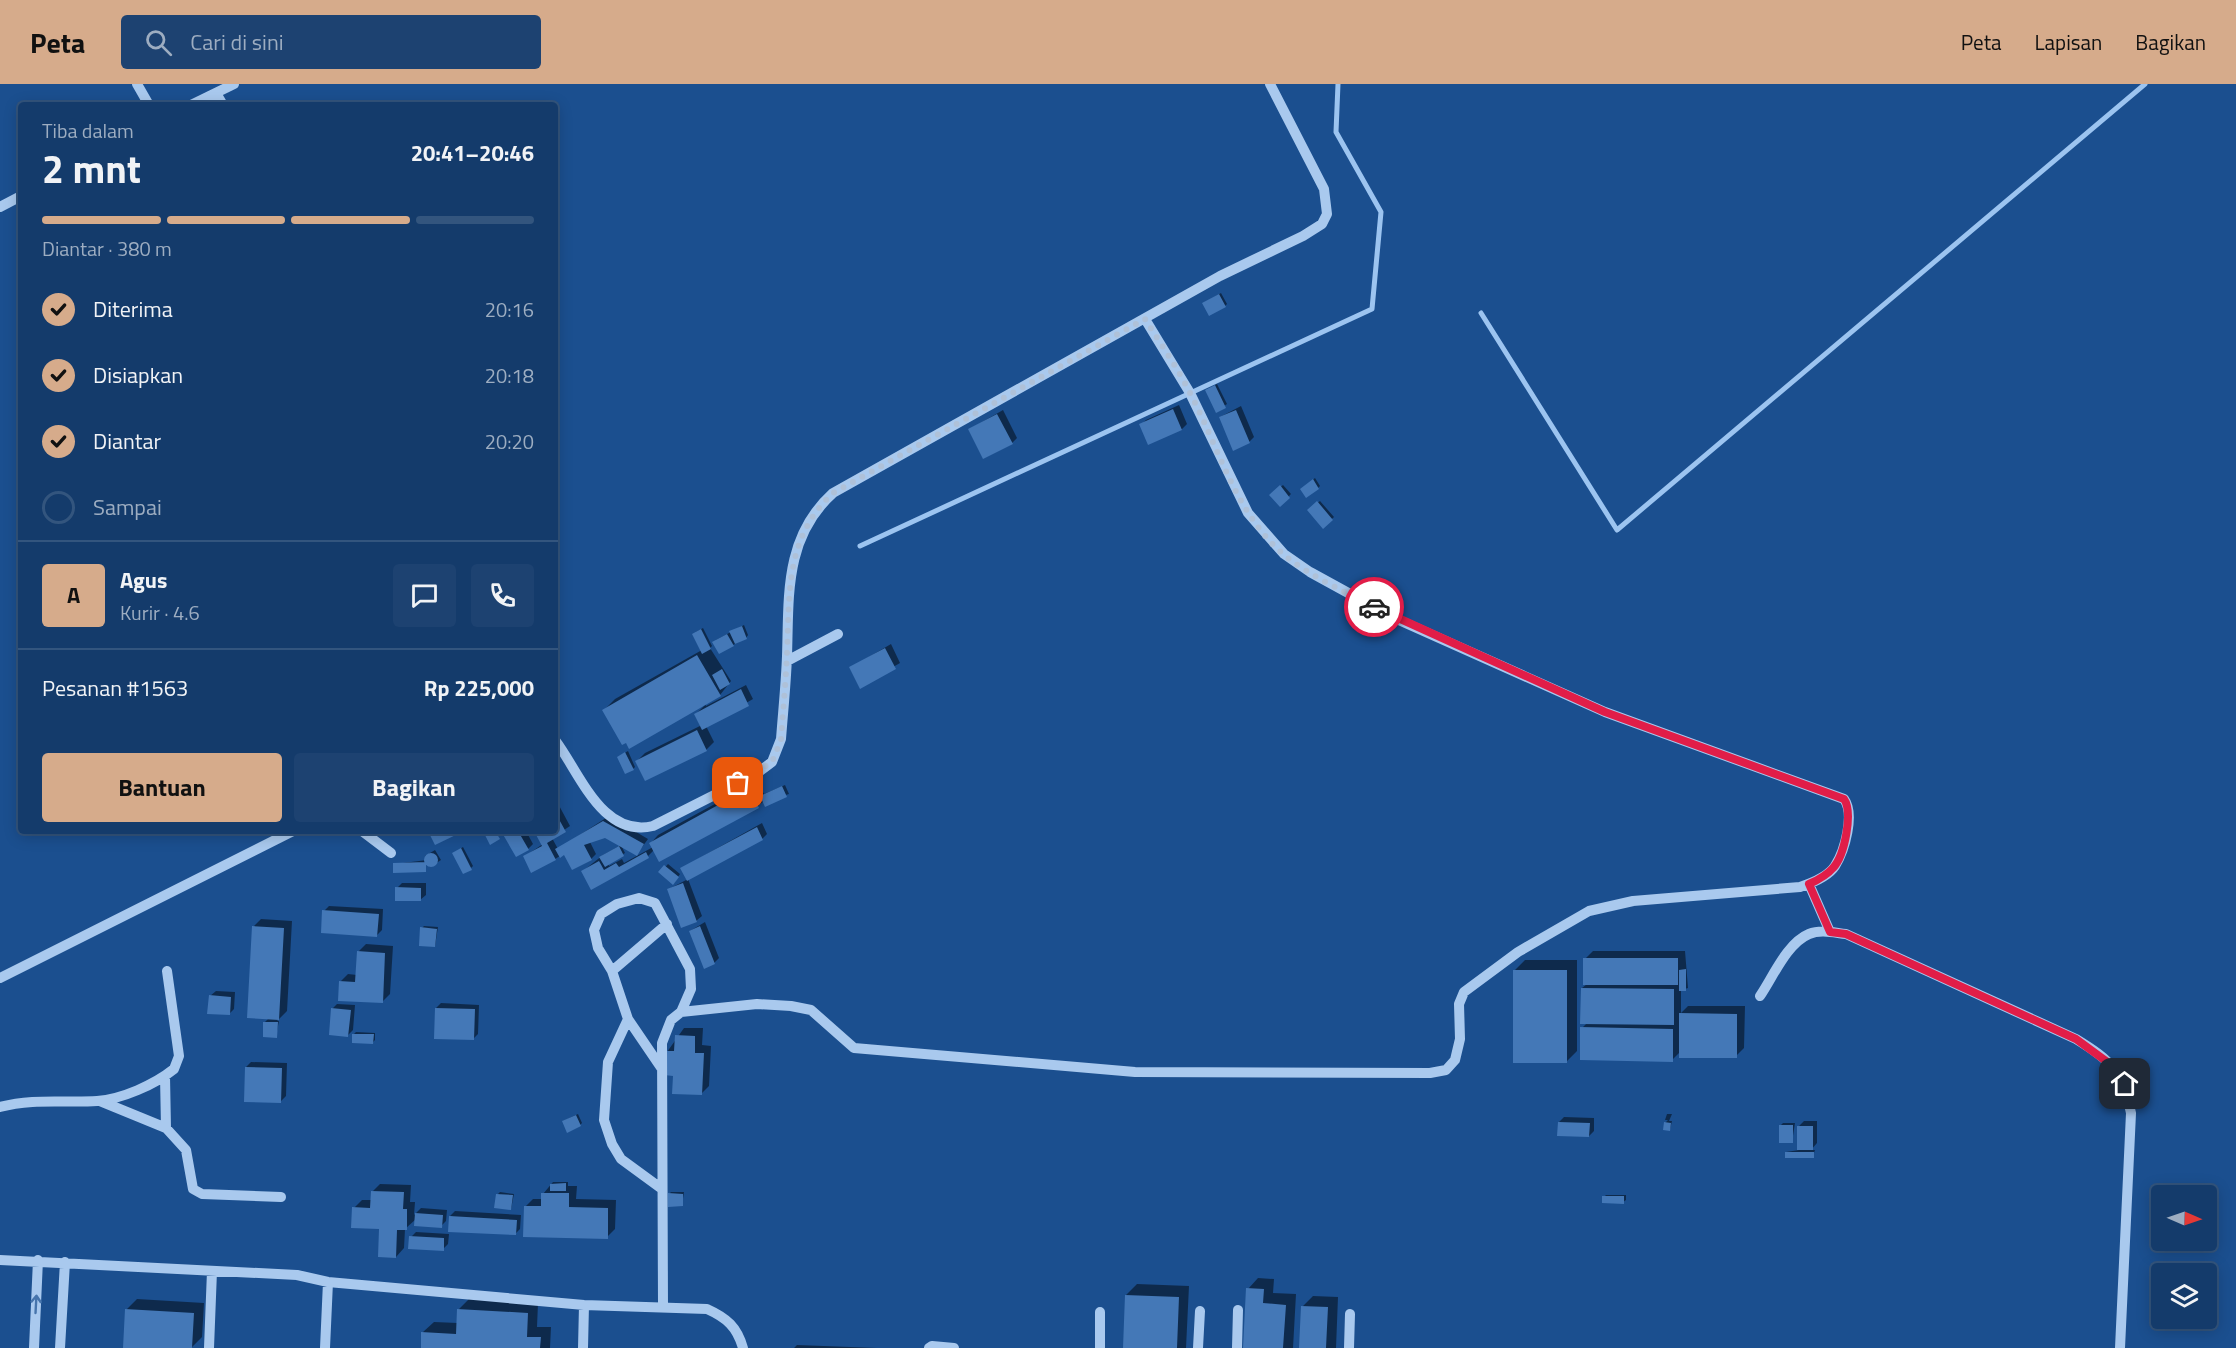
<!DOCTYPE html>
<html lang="id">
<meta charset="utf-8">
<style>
:root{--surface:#143b6b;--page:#1d4271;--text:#f1f3f6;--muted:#9dadc1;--line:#33557e;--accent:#d6ab8b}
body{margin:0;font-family:"Titillium Web",sans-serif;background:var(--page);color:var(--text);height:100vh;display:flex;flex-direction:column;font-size:22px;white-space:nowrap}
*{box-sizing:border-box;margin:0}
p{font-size:20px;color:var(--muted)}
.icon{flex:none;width:33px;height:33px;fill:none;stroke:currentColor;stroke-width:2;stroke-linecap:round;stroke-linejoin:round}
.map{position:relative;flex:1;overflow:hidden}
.side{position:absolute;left:18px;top:18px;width:540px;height:732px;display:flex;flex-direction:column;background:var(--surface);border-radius:6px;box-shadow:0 3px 15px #0003,0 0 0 2px var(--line)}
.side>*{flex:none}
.needle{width:39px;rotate:92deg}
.controls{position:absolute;left:2151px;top:1101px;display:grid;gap:12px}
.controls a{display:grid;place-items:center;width:66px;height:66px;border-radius:6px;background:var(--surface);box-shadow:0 3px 15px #0003,0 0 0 2px var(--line);font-size:30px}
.pin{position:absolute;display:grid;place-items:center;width:51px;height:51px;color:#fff;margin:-26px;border-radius:12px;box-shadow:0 3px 9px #0006}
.courier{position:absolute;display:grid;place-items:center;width:60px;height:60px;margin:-30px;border:4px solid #e11d48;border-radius:50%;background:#fff;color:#222;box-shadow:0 2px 8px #0007}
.overview em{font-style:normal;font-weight:700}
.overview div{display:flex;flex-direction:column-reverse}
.overview{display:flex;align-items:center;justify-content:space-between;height:102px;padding:0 24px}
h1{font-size:39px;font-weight:700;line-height:45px}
.bar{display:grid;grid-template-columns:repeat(4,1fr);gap:9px 6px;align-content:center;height:72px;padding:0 24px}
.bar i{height:8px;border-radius:4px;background:var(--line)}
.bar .current{background:var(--accent)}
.bar p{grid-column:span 4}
.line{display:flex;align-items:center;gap:15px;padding:0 24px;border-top:2px solid var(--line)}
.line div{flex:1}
.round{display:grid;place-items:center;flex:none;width:63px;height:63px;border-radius:6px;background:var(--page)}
ol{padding:0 24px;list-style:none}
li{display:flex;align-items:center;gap:18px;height:66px}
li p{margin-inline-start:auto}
li .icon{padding:6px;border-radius:50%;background:var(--accent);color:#111;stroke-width:4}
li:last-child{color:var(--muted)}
li i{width:33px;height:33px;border:3px solid var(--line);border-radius:50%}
.button{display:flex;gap:12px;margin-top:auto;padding:12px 24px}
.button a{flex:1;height:69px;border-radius:6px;background:var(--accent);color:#111;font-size:24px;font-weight:700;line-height:69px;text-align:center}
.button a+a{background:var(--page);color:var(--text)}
header{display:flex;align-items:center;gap:36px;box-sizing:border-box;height:84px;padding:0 30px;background:var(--accent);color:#111}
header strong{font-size:28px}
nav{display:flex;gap:33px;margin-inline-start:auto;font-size:21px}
.search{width:420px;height:54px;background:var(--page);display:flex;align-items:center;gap:15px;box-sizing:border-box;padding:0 21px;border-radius:6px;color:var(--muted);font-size:22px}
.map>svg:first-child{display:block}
.shadow{fill:#0007}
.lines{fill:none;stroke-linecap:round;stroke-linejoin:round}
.stream{stroke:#9cc4f0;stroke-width:5}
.building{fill:#4478b7}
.minor{stroke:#a9c9ee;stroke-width:10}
.oneway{stroke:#4674ac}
.done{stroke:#afc1d8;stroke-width:6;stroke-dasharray:0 10.8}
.route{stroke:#e11d48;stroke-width:8}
</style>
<header>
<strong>Peta</strong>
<div class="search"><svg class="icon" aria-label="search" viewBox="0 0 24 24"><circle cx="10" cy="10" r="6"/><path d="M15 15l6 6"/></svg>Cari di sini</div>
<nav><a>Peta</a><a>Lapisan</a><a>Bagikan</a></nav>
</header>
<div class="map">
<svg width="2236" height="1264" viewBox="0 0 2236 1264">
<rect width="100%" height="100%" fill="#1b4f8f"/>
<path class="shadow" d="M1221 209 1227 220 1225 222 1204 219Z
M1217 300 1227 320 1217 327 1207 306Z
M1179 321 1187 340 1182 345 1149 359 1141 341 1146 336Z
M1241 322 1254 353 1249 358 1220 333Z
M1003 326 1017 354 1012 359 970 345Z
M1315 394 1320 402 1318 404 1304 403Z
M1283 401 1291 410 1280 421 1271 411Z
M1320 417 1334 433 1323 443 1309 426Z
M744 541 748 551 746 554 733 561 716 556Z
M703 544 712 562 710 564 731 597 720 611 705 620 706 622 746 601 753 615 706 642 714 658 706 666 637 677 645 669 702 641 696 630 705 621 604 626 615 615 702 566 696 548Z
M891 560 900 579 860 602 850 584Z
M628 667 635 683 633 685 621 671Z
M757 697 764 710 785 701 789 710 764 717 758 722 660 776 654 766 648 772 591 804 583 787 603 771 621 761 625 769 608 779 609 782 622 775 624 779 653 763 651 759 658 751Z
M555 714 570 742 552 754 558 765 609 732 648 755 637 770 606 752 590 758 596 770 591 775 565 769 555 775 525 772 543 760 536 747H555Z
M762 739 767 750 762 755 688 795 702 832 696 837 669 805 688 795 682 784Z
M503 747H526L533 760 528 765Z
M463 763 473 782 471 784 454 769Z
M435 766 441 776 430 783 427 777 425 787 395 780 427 776 425 772Z
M668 780 680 790 674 799 661 788Z
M402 799H426V811L420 816 397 804Z
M329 822 383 825 382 846 377 851 324 827Z
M261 835 292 837 287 927 277 937H279L276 952 265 938 269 934 253 843Z
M705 838 719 874 714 879 690 847Z
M424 842 438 843 435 862 422 844Z
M366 860 393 862 390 910 382 918 340 898 348 890 357 891 358 868Z
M1593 867H1685L1688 904 1681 906V929L1688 922H1745L1744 964 1736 972 1680 968 1672 976 1582 944 1588 938 1582 904 1587 900 1585 875Z
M1525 876H1577V967L1566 978 1514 887Z
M216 907 235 908 234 925 229 930 210 912Z
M441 919 479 921 478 950 473 955 436 924Z
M337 920 355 921 353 946 348 951 332 925Z
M684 944H703L702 961 711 962 709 1002 701 1010 675 991 667 968Z
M356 948 375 949V956L373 958 354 950Z
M251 978 287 979 286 1012 281 1017 246 983Z
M578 1030 582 1039 580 1041 563 1037Z
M1667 1030H1672L1669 1037H1672L1670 1045 1665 1039 1668 1036H1665Z
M1564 1033 1594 1034V1047L1589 1052 1559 1038Z
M1804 1037H1817V1059L1811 1066H1815L1813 1072 1786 1068 1799 1066V1042Z
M1783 1039H1795L1792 1058 1781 1041Z
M553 1098H568V1102H577L576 1115 616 1116 615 1145 607 1153 525 1123 533 1115H543V1110Z
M380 1100 411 1101 410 1118H415L414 1131 421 1124 447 1126 446 1137 441 1142 416 1135 405 1145 404 1164 396 1173 380 1144 354 1124 362 1116H372V1108Z
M500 1108 514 1110 511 1125 498 1110Z
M671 1108H684L682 1121 669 1110Z
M1606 1111H1626V1116L1623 1118 1604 1113Z
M455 1127 521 1131 520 1145 515 1150 450 1132Z
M416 1148 449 1150 448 1160 443 1165 411 1153Z
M1258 1194 1274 1195 1273 1209 1296 1210 1293 1264H1245L1248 1205Z
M1137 1200 1189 1202 1186 1264H1124L1126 1211Z
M1313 1212 1338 1213 1336 1264H1301L1302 1223Z
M137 1215 204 1219 202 1253 191 1264H124L126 1226Z
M469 1215 538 1219 537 1243H551L550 1264H422L423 1248 434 1238 458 1239V1226Z
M797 1261 877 1264H794Z"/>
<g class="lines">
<path class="stream" d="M1481 229 1617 446 2145 0
M860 462 1372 225 1381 128 1336 48 1338 0"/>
</g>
<path class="building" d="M1219 210 1226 223 1209 232 1202 219Z
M1215 301 1226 324 1216 329 1205 306Z
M1173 325 1182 346 1148 361 1139 340Z
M1236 326 1250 359 1233 367 1219 333Z
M997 330 1013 360 983 375 968 345Z
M1313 395 1319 405 1306 414 1300 405Z
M1280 401 1290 414 1280 423 1269 411Z
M1317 417 1333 436 1323 445 1307 426Z
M742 542 747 555 735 560 729 547Z
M701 545 711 565 702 570 692 550Z
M727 550 734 562 719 570 712 558Z
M885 564 896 585 860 605 849 583Z
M697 571 721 612 629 665 626 659 622 661 602 626Z
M722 585 730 600 720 606 712 591Z
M741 605 749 622 702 646 694 630Z
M697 646 707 667 645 697 635 677Z
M625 668 634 686 625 690 617 673Z
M782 702 787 713 765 723 760 712Z
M749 704 759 724 659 778 649 759Z
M555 728 566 748 547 759 556 776 531 789 523 772 542 762 534 747H555Z
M603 737 644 760 637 772 605 754 584 761 592 776 572 786 564 771 560 774 555 765Z
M757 743 763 756 687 797 680 784Z
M428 747H464L435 761Z
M488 747H495L500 755 490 761 484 749Z
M501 747H518L529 766 516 773Z
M619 762 624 772 605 783 599 773Z
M461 764 472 786 463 790 452 769Z
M646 768 649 774 591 806 581 787 599 777 604 786 616 779 619 783Z
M424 776a7 7 0 1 1 14 0a7 7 0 1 1-14 0Z
M426 778V788L393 789V779Z
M664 781 679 793 673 801 658 788Z
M683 799 697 838 681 844 667 805Z
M395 803 421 804V817H395Z
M322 826 379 830 377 853 321 849Z
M252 842 284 844 279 936 247 934Z
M700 842 715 880 704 885 689 847Z
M420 843 437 845 435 863 419 862Z
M357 867 385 869 383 919 338 917 339 897 355 898Z
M1583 874H1678V901H1583Z
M1686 885V907H1679V886Z
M1513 886H1567V979H1513Z
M1581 904 1674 905V941L1580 940Z
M209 911 231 913 230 931 207 930Z
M331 924 351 926 348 953 329 951Z
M435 924 475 925 474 956 434 955Z
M1679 929 1737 930V974H1679Z
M263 938H278L277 954 263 953Z
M1580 943 1673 945V978L1580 976Z
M352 950H374L373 960 352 959Z
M675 951 695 952V969H704L702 1011 672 1010 673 992 664 991 666 967H674Z
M245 983 282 984 281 1019 244 1018Z
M576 1031 581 1042 567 1049 562 1037Z
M1558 1038 1590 1039 1589 1053 1557 1052Z
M1664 1038 1671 1039 1670 1047 1663 1046Z
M1779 1041H1793V1059H1779Z
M1797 1042H1813V1066H1797Z
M1785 1068H1814V1074H1785Z
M566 1099V1107H550V1100Z
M371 1107 404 1108 403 1125H407V1146H397L396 1174 378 1173 379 1145 351 1144 352 1123 370 1124Z
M541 1109H569V1123L608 1124V1155L523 1153 524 1122H541Z
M668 1109 683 1110V1122L668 1123Z
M496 1110 513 1111 511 1126 494 1124Z
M1602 1112H1624V1120L1602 1119Z
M415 1129 443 1131 442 1144 414 1142Z
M449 1132 517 1136 516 1151 448 1148Z
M409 1152 444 1154V1167L408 1165Z
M1246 1204 1264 1205 1263 1219 1286 1221 1283 1264H1243Z
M1125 1211 1179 1213 1177 1264H1123Z
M1301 1222 1328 1223 1326 1264H1299Z
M125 1225 194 1229 192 1264H123Z
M457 1225 528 1229 527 1253H541L540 1264H421V1248L456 1250Z"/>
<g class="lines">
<path class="minor" d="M137 0 149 21
M216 9 223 21
M191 21 234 0
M0 123 21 112
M787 577 838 550
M555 656C580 689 602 754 653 742L756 690 772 678 781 655C783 628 786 600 787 572 789 512 784 453 833 409L1220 192 1303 152 1322 140 1327 130 1324 105 1270 0
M362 747 391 769
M1809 800 1830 848
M612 887 667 840
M0 894 293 747
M1760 912C1773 893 1787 859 1809 850 1821 845 1835 849 1846 850L2076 955C2112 977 2122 987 2131 1029L2120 1264
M681 928 757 920 791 922 811 926 854 964 1135 988 1430 989 1446 986 1455 976 1460 955 1459 920 1464 908 1518 868 1589 827 1633 817 1800 803C1812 799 1828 793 1835 782 1845 766 1855 730 1844 715L1605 628 1392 533 1310 488 1284 470 1248 429 1190 309 1145 235
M628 935 608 978 604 1036 612 1060 621 1075 662 1105
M662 985 628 935 612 887 598 864 594 846 601 830 617 820 639 814 655 819 690 885 691 905 681 928 671 936 662 959 663 1223
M100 1017 166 1044 165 992
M0 1023C32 1014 65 1019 97 1017 122 1015 154 1001 174 985L179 972 167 887
M166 1044 186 1066 193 1105 202 1110 281 1113
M0 1176 297 1191 328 1198 584 1221 707 1225C727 1234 737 1243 743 1264
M1100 1228V1264
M34 1264 38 1176
M60 1264 65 1178
M209 1264 212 1187
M325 1264 328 1198
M583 1264 584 1221
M929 1264 932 1262 954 1264
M1198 1264 1200 1227
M1237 1264 1238 1226
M1349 1264 1350 1230"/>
</g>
<defs><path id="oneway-shaft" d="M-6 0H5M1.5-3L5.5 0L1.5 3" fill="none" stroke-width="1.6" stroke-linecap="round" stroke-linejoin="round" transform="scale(1.5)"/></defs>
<use class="oneway" href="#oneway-shaft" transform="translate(36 1220) rotate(-87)"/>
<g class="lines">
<path class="done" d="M738 699 772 678 781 656C783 626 786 597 787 568 790 507 785 454 833 409L1145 235C1160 259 1177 283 1190 309 1219 364 1235 428 1283 470 1309 492 1344 507 1374 523"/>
<path class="route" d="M1374 523 1605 628 1844 715C1853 728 1845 771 1833 784 1827 791 1818 796 1809 800L1830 848 1846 850 2076 955 2110 980 2125 1000"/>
</g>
</svg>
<div class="controls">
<a><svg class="needle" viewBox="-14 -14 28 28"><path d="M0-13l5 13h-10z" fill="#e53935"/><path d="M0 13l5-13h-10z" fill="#9dadc1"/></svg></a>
<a><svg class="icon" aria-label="layers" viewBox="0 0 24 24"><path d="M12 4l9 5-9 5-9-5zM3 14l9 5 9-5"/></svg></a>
</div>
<div class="pin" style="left:738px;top:699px;background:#ea580c"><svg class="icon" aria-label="bag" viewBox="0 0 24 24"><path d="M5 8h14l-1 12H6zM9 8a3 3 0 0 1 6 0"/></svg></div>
<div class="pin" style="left:2125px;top:1000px;background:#1f2937"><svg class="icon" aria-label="home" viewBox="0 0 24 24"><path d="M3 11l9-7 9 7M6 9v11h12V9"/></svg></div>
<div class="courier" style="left:1374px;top:523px"><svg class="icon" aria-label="car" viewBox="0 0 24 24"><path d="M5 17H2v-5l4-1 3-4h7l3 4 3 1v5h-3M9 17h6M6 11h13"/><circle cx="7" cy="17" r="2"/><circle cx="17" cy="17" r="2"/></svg></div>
<section class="side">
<div class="overview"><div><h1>2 mnt</h1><p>Tiba dalam</p></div><em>20:41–20:46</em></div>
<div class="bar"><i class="current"></i><i class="current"></i><i class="current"></i><i></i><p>Diantar · 380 m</p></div>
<ol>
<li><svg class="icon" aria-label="check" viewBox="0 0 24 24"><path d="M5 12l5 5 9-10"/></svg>Diterima<p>20:16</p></li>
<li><svg class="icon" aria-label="check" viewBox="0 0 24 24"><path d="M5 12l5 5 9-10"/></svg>Disiapkan<p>20:18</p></li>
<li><svg class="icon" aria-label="check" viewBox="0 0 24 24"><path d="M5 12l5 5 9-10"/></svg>Diantar<p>20:20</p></li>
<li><i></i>Sampai</li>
</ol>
<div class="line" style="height:108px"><b class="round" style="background:var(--accent);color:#111">A</b><div><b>Agus</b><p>Kurir · 4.6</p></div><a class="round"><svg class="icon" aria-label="chat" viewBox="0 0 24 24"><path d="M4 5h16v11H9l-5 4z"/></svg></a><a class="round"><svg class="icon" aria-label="phone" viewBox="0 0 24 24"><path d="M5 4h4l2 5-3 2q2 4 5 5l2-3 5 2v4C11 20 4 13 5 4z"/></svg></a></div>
<div class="line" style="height:78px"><div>Pesanan #1563</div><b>Rp 225,000</b></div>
<div class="button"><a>Bantuan</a><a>Bagikan</a></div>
</section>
</div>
